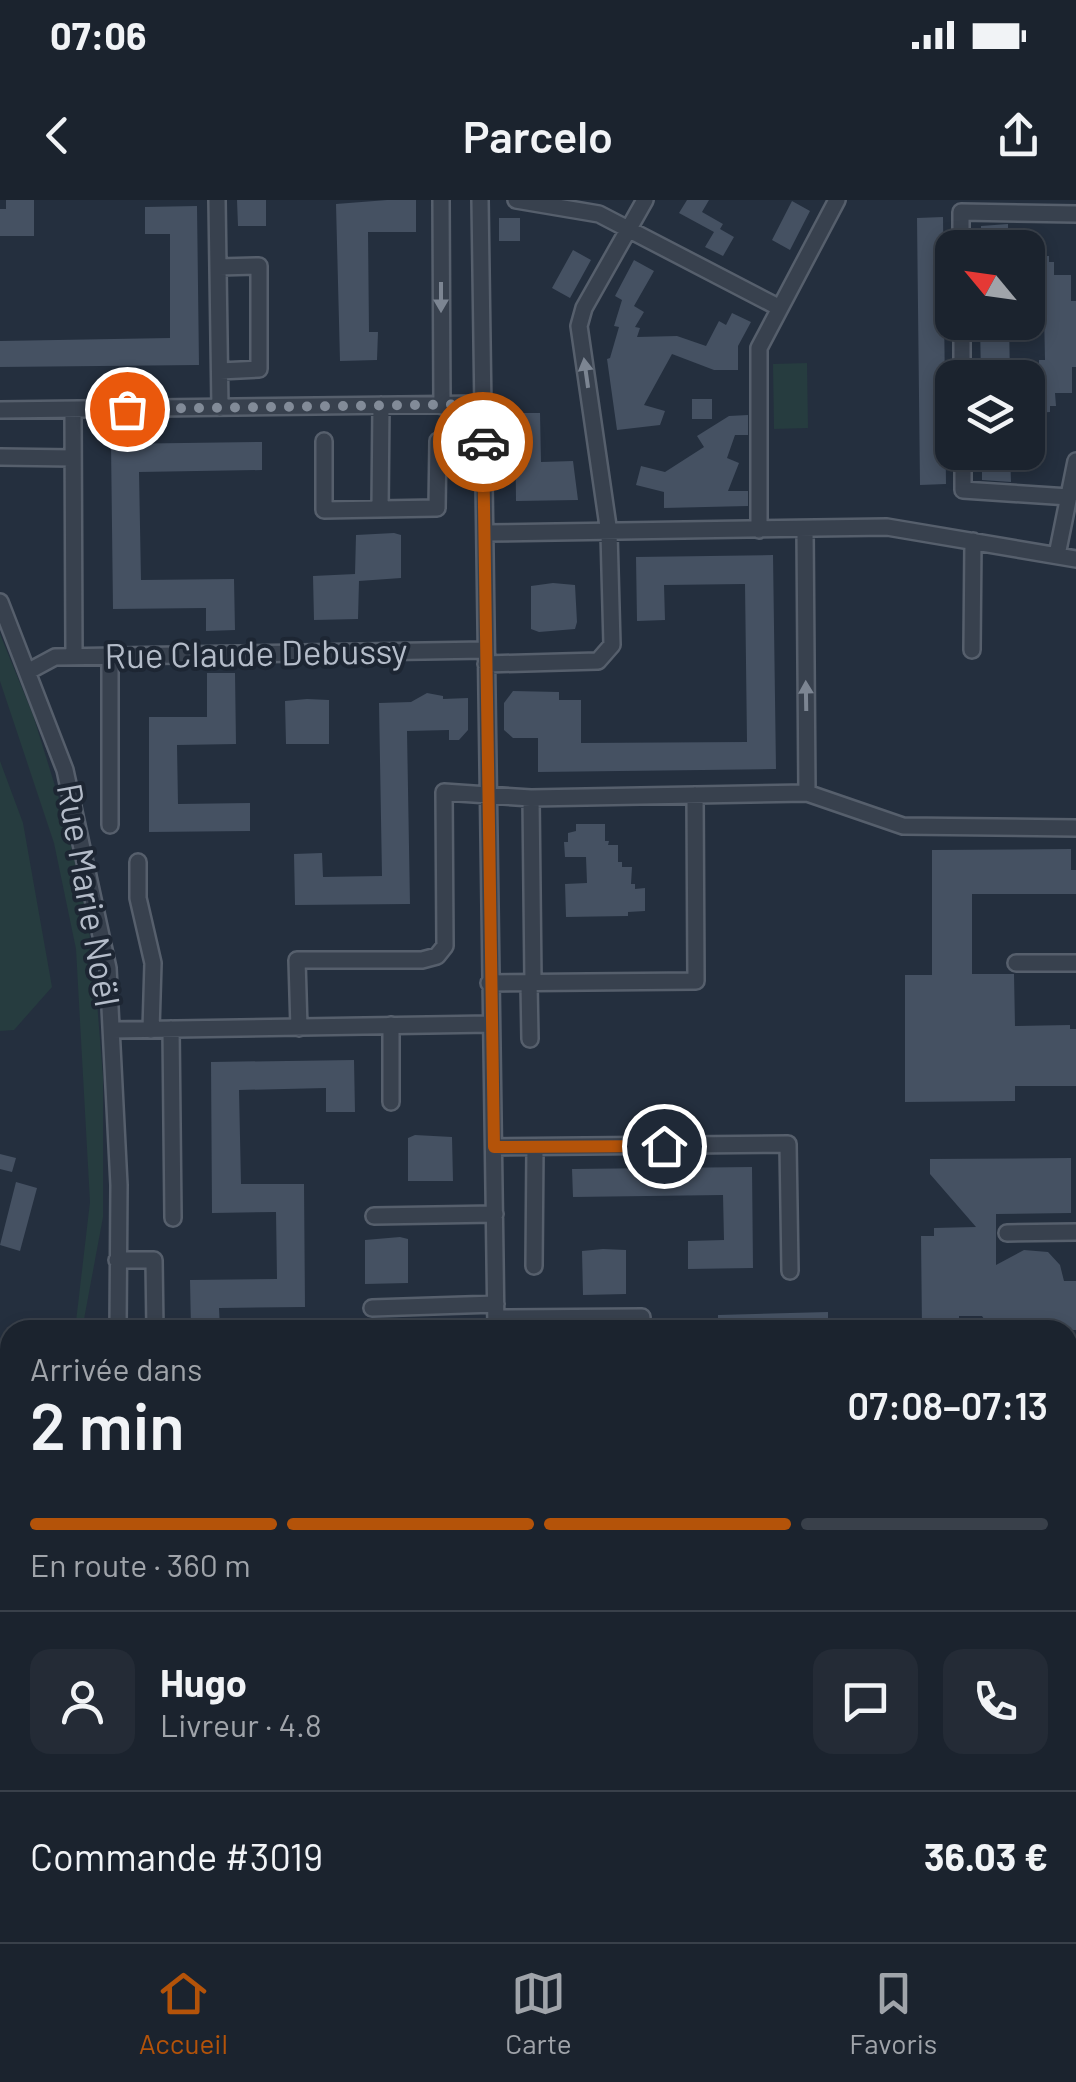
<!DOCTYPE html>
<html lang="fr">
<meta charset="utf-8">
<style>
:root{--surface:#1b232e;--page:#242b36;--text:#f1f3f6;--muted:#a0a4aa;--line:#39404a;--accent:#b45309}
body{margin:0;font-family:Barlow,sans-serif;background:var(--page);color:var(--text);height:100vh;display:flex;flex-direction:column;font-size:38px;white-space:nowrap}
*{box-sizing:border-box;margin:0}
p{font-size:32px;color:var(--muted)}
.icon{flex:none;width:55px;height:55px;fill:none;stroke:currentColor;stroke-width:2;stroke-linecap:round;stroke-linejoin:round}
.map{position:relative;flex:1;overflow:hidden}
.sheet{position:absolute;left:0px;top:1120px;width:1078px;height:622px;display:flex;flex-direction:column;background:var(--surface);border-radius:30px 30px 0 0;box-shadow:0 5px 15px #0003,0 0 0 2px var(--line)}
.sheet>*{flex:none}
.needle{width:65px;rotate:299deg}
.controls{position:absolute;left:935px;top:30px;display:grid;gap:20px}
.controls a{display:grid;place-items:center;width:110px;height:110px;border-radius:20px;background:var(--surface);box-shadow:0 5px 15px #0003,0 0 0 2px var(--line);font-size:50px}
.pin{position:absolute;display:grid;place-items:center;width:85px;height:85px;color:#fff;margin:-42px;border:5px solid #fff;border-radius:50%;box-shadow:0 2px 10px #0007}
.courier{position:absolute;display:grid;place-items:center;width:100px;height:100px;margin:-50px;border:8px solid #b45309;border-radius:50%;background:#fff;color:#222;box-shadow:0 2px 12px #0007}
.overview em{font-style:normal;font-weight:600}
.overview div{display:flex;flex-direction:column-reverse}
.overview{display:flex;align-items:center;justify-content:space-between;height:170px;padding:0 30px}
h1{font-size:65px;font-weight:600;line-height:75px}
.bar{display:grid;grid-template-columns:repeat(4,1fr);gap:15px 10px;align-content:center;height:120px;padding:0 30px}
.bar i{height:12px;border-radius:8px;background:var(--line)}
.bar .active{background:var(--accent)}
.bar p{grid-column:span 4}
.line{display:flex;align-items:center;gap:25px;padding:0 30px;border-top:2px solid var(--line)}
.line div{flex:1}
.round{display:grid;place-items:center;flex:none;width:105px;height:105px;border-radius:20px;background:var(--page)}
.status{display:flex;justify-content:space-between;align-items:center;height:70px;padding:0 50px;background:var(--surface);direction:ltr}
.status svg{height:28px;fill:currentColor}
header{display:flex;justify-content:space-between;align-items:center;height:130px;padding:0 30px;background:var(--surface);font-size:45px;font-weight:600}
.dock{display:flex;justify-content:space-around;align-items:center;height:140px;border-top:2px solid var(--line);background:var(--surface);font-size:28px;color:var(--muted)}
.dock a{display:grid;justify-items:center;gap:5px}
.dock .active{color:var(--accent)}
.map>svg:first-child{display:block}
.green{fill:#263c3f}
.building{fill:#455162}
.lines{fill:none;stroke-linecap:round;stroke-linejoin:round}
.minor-casing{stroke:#565f6c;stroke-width:20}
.minor{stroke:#38414e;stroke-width:15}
.oneway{fill:#7c8592}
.done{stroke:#828b98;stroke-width:10;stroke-dasharray:0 18}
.route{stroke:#b45309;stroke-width:12}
.labels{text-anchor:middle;stroke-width:8;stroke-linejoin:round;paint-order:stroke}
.street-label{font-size:35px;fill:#b4bcc9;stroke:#1d2633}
</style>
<div class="status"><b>07:06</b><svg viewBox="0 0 49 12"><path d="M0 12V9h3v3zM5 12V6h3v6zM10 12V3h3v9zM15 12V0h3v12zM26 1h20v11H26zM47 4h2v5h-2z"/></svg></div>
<header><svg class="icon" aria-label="back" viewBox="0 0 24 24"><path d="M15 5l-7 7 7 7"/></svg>Parcelo<svg class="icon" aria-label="share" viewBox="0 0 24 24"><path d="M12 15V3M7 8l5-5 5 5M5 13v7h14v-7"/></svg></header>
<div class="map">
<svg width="1076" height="1742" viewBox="0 0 1076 1742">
<rect width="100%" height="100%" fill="#242f3e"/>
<path class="green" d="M807 163 808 228 774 229 773 164Z
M0 434 33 515 60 602 86 707 95 777 103 877V1017L82 1130H75L90 1002 76 749 54 643 0 481Z
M0 561 23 623 52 787 14 830 0 831Z
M1068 1503H1076V1742H1030V1733L1068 1732Z"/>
<path class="building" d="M6 0H34V36H0V9H6Z
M237 0H266V26H238Z
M387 0H416V32H368L369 132H378L377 160 340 161 336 4Z
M687 0H709L702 12 723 24 720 29 734 37 723 56 705 47 714 32 679 13Z
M792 1 810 11 790 50 772 40Z
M197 6 199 165 0 167V141L170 138V34H145V7Z
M943 17 946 284 920 285 917 18Z
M499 18H520V41H499Z
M1008 24V48H980L981 26Z
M573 50 591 60 570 98 552 88Z
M1033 56H1049V62H1054V75H1071V101H1076V167H1072V193H1055L1056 206H1050V212L1035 213 1034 186H1039V160H1045L1044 109H1039V83H1033Z
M634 60 654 71 634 106 644 112 635 127 640 128 637 137 677 136 706 146 719 121 726 125 732 113 751 122 738 146V170H714L672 154 644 205 665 211 660 225 617 230 607 159 610 158 619 127 614 126 622 100 615 96Z
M1009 122 1010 178H981L980 124Z
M692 199H712V219H692Z
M515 213H540L541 262 573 261 578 300 516 301Z
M748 215V235H735L727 258 739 263 728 291H748V306L664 308V292L636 285 641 266 665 272 704 247 697 236 729 216Z
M262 242V270L139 272 141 380 234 379 235 430 206 431V408L113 409 111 244Z
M988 252H1010L1011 282 982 280V271H989Z
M394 333 401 335V378L359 381 358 419 314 420 313 376 355 374 356 335Z
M773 355 776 569 538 572V538H513L504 530V503L513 491 559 492V500H581V543L747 542 745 384 664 385 665 420 637 421 636 357Z
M553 383 575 385 577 422 575 429 539 432 531 429V386Z
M207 473H235L236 544 177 545 178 604 250 603V631L149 632V517H207Z
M427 493 443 496V499L468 498V530L459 540H449V530L407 531 410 704 295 705 294 654 322 653 323 677 382 676 379 503 411 502Z
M307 499 329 500V544H286L285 501Z
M576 624H605V641H609L608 645H618V662H622V667H632L631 684H635V689L645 688V711L628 712V716L566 717 565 684 587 683 586 657H565L564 642H568V633L576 631Z
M1071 649V670H1076V694H972V774H1014L1015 826 1070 825V829H1076V886H1015V901L905 902V775H932V650Z
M354 860 355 912H326V888L239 890 241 984H304L305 1107 219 1108 220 1130H191L190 1080 277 1079 276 1012 212 1013 211 862Z
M415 935 452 937 453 981H408V938Z
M0 954 16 958 12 972 0 969Z
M1071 958V1013L996 1014V1065L1024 1050 1048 1052 1060 1065 1064 1081H1076V1130H991L982 1116H959V1130H922L921 1036H934V1028L976 1027 930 974V959Z
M752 967 753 1068 688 1069V1041L724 1040 723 995 573 997 572 969Z
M16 982 37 988 20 1051 0 1045Z
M400 1037 408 1039V1083L365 1084V1040Z
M603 1049 626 1050V1094L583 1095 582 1051Z
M828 1112V1130H718V1115Z"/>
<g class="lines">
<defs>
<path id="minor" d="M217 0 220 208
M441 0 442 206
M480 0 496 1130
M516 0 599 14 780 108
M961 48V12L1076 14
M219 67 259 66V169L220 171
M962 122V178
M0 210 483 204
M73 211 74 457
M324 241V310L437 308 438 241
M963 252V290L1069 297
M0 257 73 258
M380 309 381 205
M805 329 807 593
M759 330V148L837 0
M485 333 887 327 1076 359
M1057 355 1076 261
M0 402 65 570 108 768 119 985 118 1130
M972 450 973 341
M110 456V625
M486 464 598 461 612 445 609 333 579 126 584 108 645 0
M29 471 55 457 486 450
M531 598 533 782
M138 662V698L153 763 151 830
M1016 763H1076
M489 783 696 781 695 595
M529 783 530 839
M299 828 297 760H422L437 756 445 746 444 592 531 598 807 593 903 626 1076 628
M171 829 173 1018
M112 830 491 824
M391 902V825
M494 947 788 944 790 1071
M374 1016 495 1014
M1007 1033 1076 1032
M117 1060H154L155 1130
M534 1066 535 947
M372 1108 496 1104
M496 1118 642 1117
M1068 1323 1076 1322
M0 1593H10
M229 1732V1742
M502 1732V1742"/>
</defs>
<use href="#minor" class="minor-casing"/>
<use href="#minor" class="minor"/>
</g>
<defs><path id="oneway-solid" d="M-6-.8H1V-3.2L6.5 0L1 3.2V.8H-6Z" transform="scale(2.5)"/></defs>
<g class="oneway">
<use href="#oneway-solid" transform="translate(441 97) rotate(90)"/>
<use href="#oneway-solid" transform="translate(586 173) rotate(-98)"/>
<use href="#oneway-solid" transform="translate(806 496) rotate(-91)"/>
</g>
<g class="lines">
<path class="done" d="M127 209 483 204V242"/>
<path class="route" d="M483 242 494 947 664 946"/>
</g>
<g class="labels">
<g class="street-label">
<text transform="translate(256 454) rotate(-1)" y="12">Rue Claude Debussy</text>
<text transform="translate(88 695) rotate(80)" y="12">Rue Marie Noël</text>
</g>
</g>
</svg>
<div class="controls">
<a><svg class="needle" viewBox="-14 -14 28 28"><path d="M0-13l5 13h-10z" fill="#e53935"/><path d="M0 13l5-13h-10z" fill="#a0a4aa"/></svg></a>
<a><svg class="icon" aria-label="layers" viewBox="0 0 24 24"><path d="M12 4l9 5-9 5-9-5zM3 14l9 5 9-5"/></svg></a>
</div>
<div class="pin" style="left:127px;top:209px;background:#ea580c"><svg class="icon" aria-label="bag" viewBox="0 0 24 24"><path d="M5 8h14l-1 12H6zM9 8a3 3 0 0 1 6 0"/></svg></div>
<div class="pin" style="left:664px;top:946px;background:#1f2937"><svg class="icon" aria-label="home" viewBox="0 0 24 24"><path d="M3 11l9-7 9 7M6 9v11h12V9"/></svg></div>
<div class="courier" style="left:483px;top:242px"><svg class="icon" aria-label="car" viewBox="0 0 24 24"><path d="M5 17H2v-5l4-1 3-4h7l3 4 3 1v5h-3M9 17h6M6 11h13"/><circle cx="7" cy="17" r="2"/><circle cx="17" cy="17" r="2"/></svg></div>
<section class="sheet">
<div class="overview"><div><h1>2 min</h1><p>Arrivée dans</p></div><em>07:08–07:13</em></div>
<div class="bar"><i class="active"></i><i class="active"></i><i class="active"></i><i></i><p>En route · 360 m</p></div>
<div class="line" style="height:180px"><a class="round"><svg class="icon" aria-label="person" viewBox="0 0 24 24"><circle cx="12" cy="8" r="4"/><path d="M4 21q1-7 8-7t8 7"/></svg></a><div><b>Hugo</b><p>Livreur · 4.8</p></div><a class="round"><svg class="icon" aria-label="chat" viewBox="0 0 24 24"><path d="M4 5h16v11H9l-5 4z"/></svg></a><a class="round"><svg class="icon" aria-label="phone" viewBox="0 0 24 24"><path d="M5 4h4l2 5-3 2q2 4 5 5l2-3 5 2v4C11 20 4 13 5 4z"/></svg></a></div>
<div class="line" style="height:130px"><div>Commande #3019</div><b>36.03 €</b></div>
</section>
</div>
<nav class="dock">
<a class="active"><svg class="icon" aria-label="home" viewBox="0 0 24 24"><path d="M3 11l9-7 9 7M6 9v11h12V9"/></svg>Accueil</a>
<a><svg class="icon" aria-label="map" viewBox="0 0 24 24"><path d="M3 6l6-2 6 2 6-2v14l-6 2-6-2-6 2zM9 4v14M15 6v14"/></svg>Carte</a>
<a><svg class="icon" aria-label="saved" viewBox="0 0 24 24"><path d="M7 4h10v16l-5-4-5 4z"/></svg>Favoris</a>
</nav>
